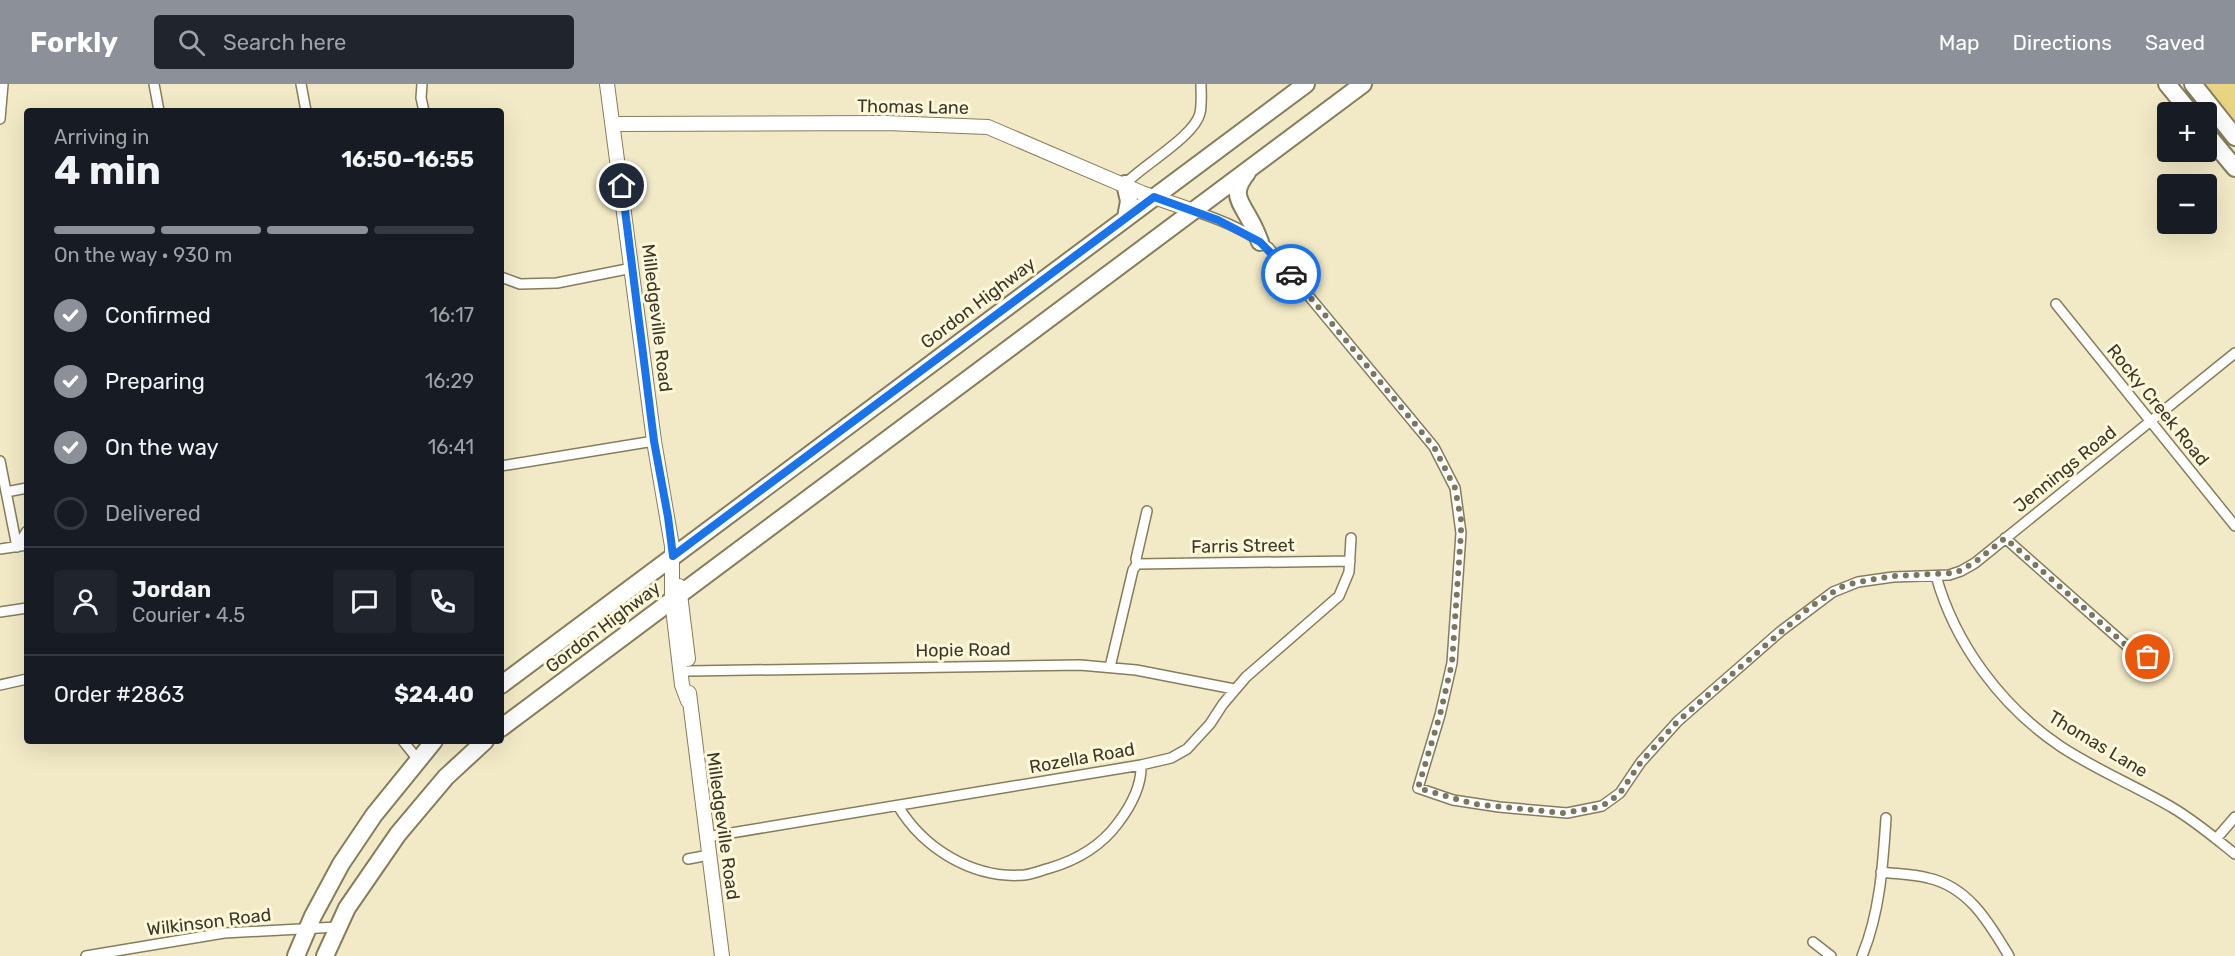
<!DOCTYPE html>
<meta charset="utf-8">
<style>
:root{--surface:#171b24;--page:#20242c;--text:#f1f3f6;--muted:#9ea1a6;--line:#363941;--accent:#8c9099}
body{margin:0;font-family:Rubik,sans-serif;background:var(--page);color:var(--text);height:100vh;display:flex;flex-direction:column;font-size:22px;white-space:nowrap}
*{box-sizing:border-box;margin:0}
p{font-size:20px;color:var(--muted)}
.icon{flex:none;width:33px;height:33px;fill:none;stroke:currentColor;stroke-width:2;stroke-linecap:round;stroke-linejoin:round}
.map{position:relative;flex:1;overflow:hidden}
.panel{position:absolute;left:24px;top:24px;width:480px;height:636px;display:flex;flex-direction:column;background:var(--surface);border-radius:6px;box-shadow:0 6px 24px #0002}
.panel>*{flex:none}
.tools{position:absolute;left:2157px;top:18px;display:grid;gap:12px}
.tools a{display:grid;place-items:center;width:60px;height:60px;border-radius:6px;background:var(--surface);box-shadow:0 6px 24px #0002;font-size:30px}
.pin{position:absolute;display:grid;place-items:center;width:51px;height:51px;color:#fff;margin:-26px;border:3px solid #fff;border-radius:50%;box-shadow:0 2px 6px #0007}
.courier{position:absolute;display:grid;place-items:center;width:60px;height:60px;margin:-30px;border:4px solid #1a73e8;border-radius:50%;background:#fff;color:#222;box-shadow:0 2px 8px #0007}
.head em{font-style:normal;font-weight:700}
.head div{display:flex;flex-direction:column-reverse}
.head{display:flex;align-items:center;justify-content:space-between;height:102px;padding:0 30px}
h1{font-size:39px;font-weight:700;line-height:45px}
.bar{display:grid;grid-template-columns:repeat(4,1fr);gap:9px 6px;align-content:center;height:72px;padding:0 30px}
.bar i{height:8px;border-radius:4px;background:var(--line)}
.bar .selected{background:var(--accent)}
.bar p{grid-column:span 4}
.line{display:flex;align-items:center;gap:15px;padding:0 30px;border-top:2px solid var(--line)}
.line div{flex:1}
.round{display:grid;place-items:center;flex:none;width:63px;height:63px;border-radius:6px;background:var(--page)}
ol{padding:0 30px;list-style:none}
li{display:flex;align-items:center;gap:18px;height:66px}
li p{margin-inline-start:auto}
li .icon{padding:6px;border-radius:50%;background:var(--accent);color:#fff;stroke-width:4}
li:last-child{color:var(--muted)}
li i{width:33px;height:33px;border:3px solid var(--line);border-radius:50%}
header{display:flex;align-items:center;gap:36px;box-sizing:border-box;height:84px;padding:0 30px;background:var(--accent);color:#fff}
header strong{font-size:28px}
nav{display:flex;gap:33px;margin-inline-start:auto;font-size:21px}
.search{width:420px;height:54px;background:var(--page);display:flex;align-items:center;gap:15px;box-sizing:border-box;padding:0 21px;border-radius:6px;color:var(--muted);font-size:22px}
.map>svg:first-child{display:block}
.green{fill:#e8d583}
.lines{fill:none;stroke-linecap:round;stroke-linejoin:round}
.street-casing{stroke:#857d5c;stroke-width:12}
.secondary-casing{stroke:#857d5c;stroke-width:16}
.highway-casing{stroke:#857d5c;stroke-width:20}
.street{stroke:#fff;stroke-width:9}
.secondary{stroke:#fff;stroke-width:14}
.highway{stroke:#fff;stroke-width:16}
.done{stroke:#7b7660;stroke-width:6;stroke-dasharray:0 10.8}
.route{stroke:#1a73e8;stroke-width:8}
.labels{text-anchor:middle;stroke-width:6;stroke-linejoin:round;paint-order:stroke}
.street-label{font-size:18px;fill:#3b3829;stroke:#fef7da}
</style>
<header>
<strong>Forkly</strong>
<div class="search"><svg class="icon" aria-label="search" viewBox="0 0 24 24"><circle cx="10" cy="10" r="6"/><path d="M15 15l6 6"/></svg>Search here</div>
<nav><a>Map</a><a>Directions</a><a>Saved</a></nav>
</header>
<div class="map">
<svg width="2235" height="872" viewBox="0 0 2235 872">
<rect width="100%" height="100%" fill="#f2eac6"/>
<path class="green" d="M2204 0H2235V39Z"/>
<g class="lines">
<defs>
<path id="street" d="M154 0 159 27
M301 0 306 27
M422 0 421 14 424 27
M0 35 3 0
M1125 100C1143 81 1195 52 1200 29 1202 20 1201 9 1201 0
M1194 127C1219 135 1248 147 1269 164L1434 363 1455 404 1461 449 1452 579 1440 631 1418 704 1453 716 1499 723 1567 729 1602 722 1620 709 1641 678 1678 637 1781 547 1833 508 1858 498 1893 493 1949 491 1961 487 1975 479 2235 269
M501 193 520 200 557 199 632 184
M2056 220 2235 442
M0 377 17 463
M501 382 654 357
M6 408 27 404
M2005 454 2136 570 2161 576
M17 463 27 447
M0 465 27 461
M1137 480 1136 475 1147 427
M1936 492C1955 560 2001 622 2060 662 2096 686 2136 702 2173 724 2195 737 2215 754 2235 770
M0 528 27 524
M1110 583 1133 486 1137 480 1350 477
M689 587 1080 581 1136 586 1234 605
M0 601 27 595
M403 657 419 677
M898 722C924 765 973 795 1024 791 1033 790 1042 786 1050 784 1077 776 1101 762 1118 739 1130 723 1142 703 1141 681
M707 753 1141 681 1171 674 1187 665 1210 640 1223 620 1246 593 1339 512 1349 488 1351 454
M2216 755 2235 733
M688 775 709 771
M1881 788C1896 790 1913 790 1928 794 1969 803 1989 839 2009 872
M1813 858 1831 872
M86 872 224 849 337 843
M1862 872C1880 829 1883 780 1886 734"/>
<path id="secondary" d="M607 0 654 357 672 462V516L682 601 688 617
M614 40 886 39 988 43 1142 109 1194 127
M679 502 688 575
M689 609 722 872"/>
<path id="highway" d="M2167 0 2190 28
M2193 0 2235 53
M2206 49 2235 84
M1247 89C1230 110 1240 117 1250 136 1254 143 1257 150 1260 158
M1125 100 1129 117 1126 134
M501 601 1306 0
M501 644 1363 0
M296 872 313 832 341 780 374 731 434 657
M325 872 347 824 398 750 446 693 485 657"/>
</defs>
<use href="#street" class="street-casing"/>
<use href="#secondary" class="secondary-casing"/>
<use href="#highway" class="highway-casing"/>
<use href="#street" class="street"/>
<use href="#secondary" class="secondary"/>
<use href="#highway" class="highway"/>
</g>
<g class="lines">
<path class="done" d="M1291 190 1434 363 1455 404 1461 436V449L1452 579 1440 631 1418 704 1474 720 1563 729 1594 724 1608 719 1620 709 1641 678 1678 637 1810 523 1841 503 1858 498 1893 492 1956 489 1975 478 2005 454 2136 570 2148 573"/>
<path class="route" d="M622 102 654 357 668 433 673 472 1154 113 1218 136 1260 158 1291 190"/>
</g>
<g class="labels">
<g class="street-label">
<text transform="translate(913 23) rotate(1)" y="6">Thomas Lane</text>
<text transform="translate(978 219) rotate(-37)" y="6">Gordon Highway</text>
<text transform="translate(657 234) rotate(83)" y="6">Milledgeville Road</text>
<text transform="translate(2158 321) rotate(51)" y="6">Rocky Creek Road</text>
<text transform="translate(2065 385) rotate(-39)" y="6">Jennings Road</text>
<text transform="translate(1243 462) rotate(-1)" y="6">Farris Street</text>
<text transform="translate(603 543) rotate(-37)" y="6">Gordon Highway</text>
<text transform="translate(963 566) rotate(-1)" y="6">Hopie Road</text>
<text transform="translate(2098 660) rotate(31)" y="6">Thomas Lane</text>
<text transform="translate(1082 674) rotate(-10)" y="6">Rozella Road</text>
<text transform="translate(723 742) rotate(82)" y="6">Milledgeville Road</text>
<text transform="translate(209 838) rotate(-7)" y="6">Wilkinson Road</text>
</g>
</g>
</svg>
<div class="tools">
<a>+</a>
<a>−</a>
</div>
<div class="pin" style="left:2148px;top:573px;background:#ea580c"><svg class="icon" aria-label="bag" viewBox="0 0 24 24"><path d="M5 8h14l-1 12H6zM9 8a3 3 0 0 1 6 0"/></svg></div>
<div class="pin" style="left:622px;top:102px;background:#1f2937"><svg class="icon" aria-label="home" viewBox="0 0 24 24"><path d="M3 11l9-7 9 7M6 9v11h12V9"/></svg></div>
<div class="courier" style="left:1291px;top:190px"><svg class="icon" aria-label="car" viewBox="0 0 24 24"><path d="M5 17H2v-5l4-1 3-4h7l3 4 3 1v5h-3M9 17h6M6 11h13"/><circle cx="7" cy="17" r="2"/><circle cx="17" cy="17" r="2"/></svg></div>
<section class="panel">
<div class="head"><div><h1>4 min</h1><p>Arriving in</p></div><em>16:50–16:55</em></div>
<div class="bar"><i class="selected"></i><i class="selected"></i><i class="selected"></i><i></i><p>On the way · 930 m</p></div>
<ol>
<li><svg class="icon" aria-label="check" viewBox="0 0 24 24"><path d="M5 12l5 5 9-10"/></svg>Confirmed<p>16:17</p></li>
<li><svg class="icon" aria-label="check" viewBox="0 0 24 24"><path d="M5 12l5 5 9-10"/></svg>Preparing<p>16:29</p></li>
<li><svg class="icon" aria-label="check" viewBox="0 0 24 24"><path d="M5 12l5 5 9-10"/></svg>On the way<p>16:41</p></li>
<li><i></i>Delivered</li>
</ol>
<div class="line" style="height:108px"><a class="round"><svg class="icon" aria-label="person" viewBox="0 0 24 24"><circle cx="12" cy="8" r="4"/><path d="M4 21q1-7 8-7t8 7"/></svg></a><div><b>Jordan</b><p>Courier · 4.5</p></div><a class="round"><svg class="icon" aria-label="chat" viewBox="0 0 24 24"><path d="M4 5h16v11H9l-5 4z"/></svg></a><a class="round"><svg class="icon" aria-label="phone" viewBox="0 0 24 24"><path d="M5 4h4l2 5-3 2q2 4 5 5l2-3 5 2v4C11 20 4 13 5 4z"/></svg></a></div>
<div class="line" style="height:78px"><div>Order #2863</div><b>$24.40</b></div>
</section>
</div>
